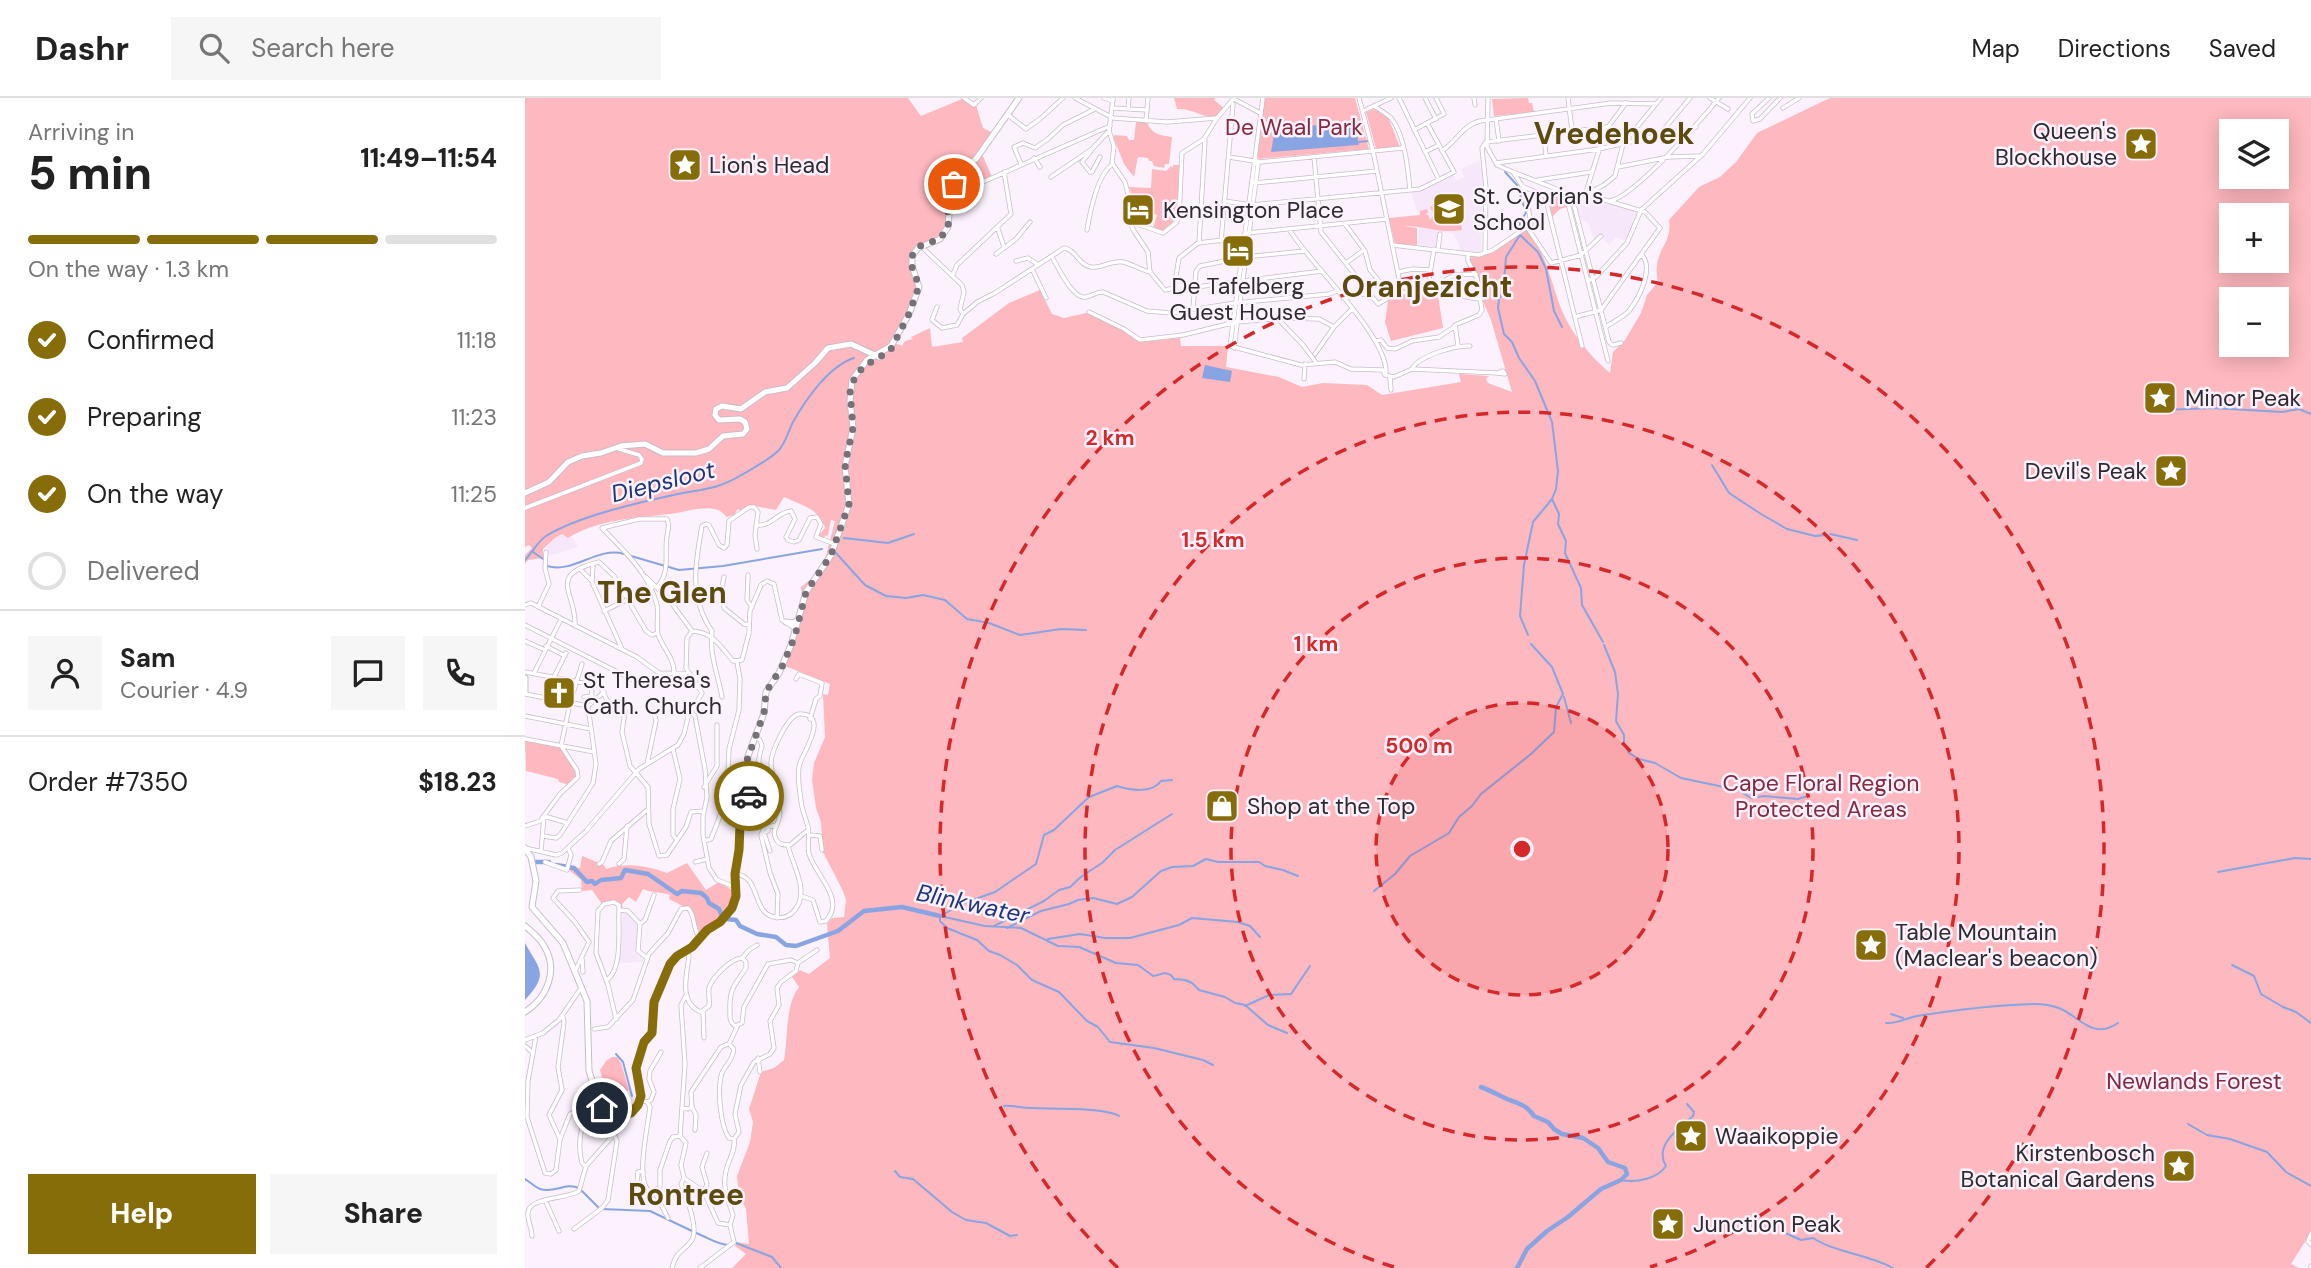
<!DOCTYPE html>
<meta charset="utf-8">
<style>
:root{--surface:#fff;--page:#f6f6f6;--text:#222;--muted:#767676;--line:#e0e0e0;--accent:#866d0a}
body{margin:0;font-family:"DM Sans",sans-serif;background:var(--page);color:var(--text);height:100vh;display:flex;flex-direction:column;font-size:26px;white-space:nowrap}
*{box-sizing:border-box;margin:0}
p{font-size:23px;color:var(--muted)}
.icon{flex:none;width:38px;height:38px;fill:none;stroke:currentColor;stroke-width:2;stroke-linecap:round;stroke-linejoin:round}
.map{position:relative;flex:1;overflow:hidden}
.panel{display:flex;flex-direction:column;background:var(--surface);width:525px}
.panel>*{flex:none}
.buttons{position:absolute;left:1694px;top:21px;display:grid;gap:14px}
.buttons a{display:grid;place-items:center;width:70px;height:70px;border-radius:0px;background:var(--surface);box-shadow:0 4px 18px #0003;font-size:35px}
.pin{position:absolute;display:grid;place-items:center;width:60px;height:60px;color:#fff;margin:-30px;border:4px solid #fff;border-radius:50%;box-shadow:0 2px 7px #0007}
.courier{position:absolute;display:grid;place-items:center;width:70px;height:70px;margin:-35px;border:5px solid #866d0a;border-radius:50%;background:#fff;color:#222;box-shadow:0 2px 9px #0007}
.overview em{font-style:normal;font-weight:800}
.overview div{display:flex;flex-direction:column-reverse}
.overview{display:flex;align-items:center;justify-content:space-between;height:119px;padding:0 28px}
h1{font-size:46px;font-weight:800;line-height:52px}
.bar{display:grid;grid-template-columns:repeat(4,1fr);gap:10px 7px;align-content:center;height:84px;padding:0 28px}
.bar i{height:9px;border-radius:5px;background:var(--line)}
.bar .active{background:var(--accent)}
.bar p{grid-column:span 4}
.line{display:flex;align-items:center;gap:18px;padding:0 28px;border-top:2px solid var(--line)}
.line div{flex:1}
.round{display:grid;place-items:center;flex:none;width:74px;height:74px;border-radius:0px;background:var(--page)}
ol{padding:0 28px;list-style:none}
li{display:flex;align-items:center;gap:21px;height:77px}
li p{margin-inline-start:auto}
li .icon{padding:7px;border-radius:50%;background:var(--accent);color:#fff;stroke-width:4}
li:last-child{color:var(--muted)}
li i{width:38px;height:38px;border:4px solid var(--line);border-radius:50%}
.primary-button{display:flex;gap:14px;margin-top:auto;padding:14px 28px}
.primary-button a{flex:1;height:80px;border-radius:0px;background:var(--accent);color:#fff;font-size:28px;font-weight:800;line-height:80px;text-align:center}
.primary-button a+a{background:var(--page);color:var(--text)}
header{display:flex;align-items:center;gap:42px;box-sizing:border-box;height:98px;padding:0 35px;background:var(--surface);border-bottom:2px solid var(--line)}
header strong{font-size:33px}
nav{display:flex;gap:38px;margin-inline-start:auto;font-size:24px}
.search{width:490px;height:63px;background:var(--page);display:flex;align-items:center;gap:18px;box-sizing:border-box;padding:0 24px;border-radius:0px;color:var(--muted);font-size:26px}
main{display:flex;flex:1;min-height:0}
.map>svg:first-child{display:block}
.built{fill:#f7e7fb}
.green{fill:#feb8bf;fill-rule:evenodd}
.water{fill:#88a4e2}
.lines{fill:none;stroke-linecap:round;stroke-linejoin:round}
.stream{stroke:#88a4e2;stroke-width:2}
.river{stroke:#88a4e2;stroke-width:4.5}
.minor-casing{stroke:#c7bcca;stroke-width:5}
.major-casing{stroke:#c7bcca;stroke-width:7}
.minor{stroke:#fff;stroke-width:3.5}
.major{stroke:#fff;stroke-width:5}
.done{stroke:#767077;stroke-width:7;stroke-dasharray:0 12.6}
.route{stroke:#866d0a;stroke-width:9}
.ring{fill:none;stroke:#d62828;stroke-width:3.5;stroke-dasharray:12 9}
.labels{text-anchor:middle;stroke-width:5;stroke-linejoin:round;paint-order:stroke}
.park-label{font-size:23px;fill:#85293c;stroke:#fcf2fe}
.poi-label{font-size:23px;fill:#2e2a2f;stroke:#fcf2fe;text-anchor:start}
.water-label{font-size:24px;font-style:italic;fill:#1d377f;stroke:#fcf2fe}
.district-label{font-size:30px;font-weight:bold;fill:#5c4b0b;stroke:#fcf2fe}
.centre{fill:#d62828;stroke:#fcf2fe;stroke-width:3.5}
.ring-label{font-size:21px;text-anchor:middle;font-weight:bold;fill:#d62828;stroke:#fcf2fe;stroke-width:5;stroke-linejoin:round;paint-order:stroke}
</style>
<header>
<strong>Dashr</strong>
<div class="search"><svg class="icon" aria-label="search" viewBox="0 0 24 24"><circle cx="10" cy="10" r="6"/><path d="M15 15l6 6"/></svg>Search here</div>
<nav><a>Map</a><a>Directions</a><a>Saved</a></nav>
</header>
<main>
<section class="panel">
<div class="overview"><div><h1>5 min</h1><p>Arriving in</p></div><em>11:49–11:54</em></div>
<div class="bar"><i class="active"></i><i class="active"></i><i class="active"></i><i></i><p>On the way · 1.3 km</p></div>
<ol>
<li><svg class="icon" aria-label="check" viewBox="0 0 24 24"><path d="M5 12l5 5 9-10"/></svg>Confirmed<p>11:18</p></li>
<li><svg class="icon" aria-label="check" viewBox="0 0 24 24"><path d="M5 12l5 5 9-10"/></svg>Preparing<p>11:23</p></li>
<li><svg class="icon" aria-label="check" viewBox="0 0 24 24"><path d="M5 12l5 5 9-10"/></svg>On the way<p>11:25</p></li>
<li><i></i>Delivered</li>
</ol>
<div class="line" style="height:126px"><a class="round"><svg class="icon" aria-label="person" viewBox="0 0 24 24"><circle cx="12" cy="8" r="4"/><path d="M4 21q1-7 8-7t8 7"/></svg></a><div><b>Sam</b><p>Courier · 4.9</p></div><a class="round"><svg class="icon" aria-label="chat" viewBox="0 0 24 24"><path d="M4 5h16v11H9l-5 4z"/></svg></a><a class="round"><svg class="icon" aria-label="phone" viewBox="0 0 24 24"><path d="M5 4h4l2 5-3 2q2 4 5 5l2-3 5 2v4C11 20 4 13 5 4z"/></svg></a></div>
<div class="line" style="height:91px"><div>Order #7350</div><b>$18.23</b></div>
<div class="primary-button"><a>Help</a><a>Share</a></div>
</section>
<div class="map">
<svg width="1786" height="1170" viewBox="0 0 1786 1170">
<rect width="100%" height="100%" fill="#fcf2fe"/>
<path class="built" d="M955 62 958 86 956 154 934 153 935 149 928 135 914 134 912 148 893 147 894 128 906 129 902 116 893 117 886 94 895 93 928 76 932 83 939 79 936 71Z
M1062 98 1113 113 1101 143 1091 139 1084 147 1074 137 1069 143 1064 126 1055 120 1051 105Z
M43 433 53 449 24 458 22 449 30 440Z
M98 814 102 815 113 828 110 855 119 862 118 864 93 865Z"/>
<path class="green" d="M0 0H383L396 18 437 1 446 7H451L458 30 468 35 446 63 421 81 410 93C413 108 429 117 418 133 410 146 390 142 385 158 381 170 392 178 391 189 389 208 376 227 367 244L377 248 380 243 388 241 386 239 405 230 407 249 438 244 437 240 484 205 515 192 527 216 539 220 561 215 599 232 609 241 617 244 655 240 656 248H703L701 269 754 279 777 289 798 285 842 287 857 297 936 284 934 276 964 278 961 281 963 285 987 294 966 222 957 201 954 181 944 160 959 157 1001 132C1020 151 1025 180 1034 205 1044 233 1064 257 1085 275L1088 254 1100 242 1116 215 1122 197 1133 184C1132 179 1131 172 1132 167 1135 147 1147 143 1144 122L1174 89 1195 79 1211 64 1232 35 1305 0H1786V1134L1766 1166 1774 1170H207L221 1156 210 1148 211 1144 224 1146 221 1111 214 1096 212 1078 225 1044 228 1024 224 1011 236 974 249 970 259 962C263 941 260 907 274 889L267 879 275 872 284 876 305 860 302 826 307 820 319 819 321 802 318 793 298 754 296 724 291 710 287 682 289 665 300 639 298 596 303 597 305 586 260 568 278 507 276 489 287 480 296 477 310 423 306 422 303 437 297 440 293 438 300 430C295 411 276 407 259 399L251 412 224 407 216 413 213 411 209 417 202 419C200 417 196 413 193 412 178 407 159 415 144 416 110 420 71 422 43 440L37 436 30 440 18 451V460L3 462 0 466V457L7 450 4 447 0 449ZM1706 33H1752V79H1706ZM1706 117H1752V163H1706ZM1706 201H1752V247H1706Z
M649 0H690L689 2 700 11 692 19C676 20 668 10 652 11Z
M740 0H830L844 51 734 61 732 57Z
M1003 0 1004 5H1007L1009 14 969 18 967 1Z
M849 11 863 19 875 49 851 51 841 14Z
M611 24H622C627 37 635 37 647 39L644 66H640L639 70 629 68 627 63H624L623 60 613 59 609 79 599 66 589 41V37L602 38 604 42H609Z
M457 56 467 79 434 91 429 85 430 82 449 67Z
M648 67H654L652 120 638 133 628 130 632 117 619 113 618 106 608 100 604 89 626 90 627 71 641 73 646 68 648 70Z
M1027 91 1045 99 1042 109 1035 111 1027 119 1022 102Z
M913 106 915 116 918 113 934 110 937 132C916 136 901 128 879 128L892 130V147L870 146 864 120 895 117V113L902 111 903 115 900 116 903 117 905 122 909 117 905 109Z
M891 195 913 197 918 230 866 243 860 224 863 203 871 197Z
M0 642 34 650V648L53 676 45 687 34 684 33 681 1 673Z
M57 758 79 767 81 771C103 764 121 768 142 775L162 765 181 792 194 784 207 792 210 799C200 822 190 821 175 836L166 810 158 808 144 801 145 797C136 794 127 795 118 791L111 804 104 799 97 806 98 811H95L90 803 77 806 67 792 57 793 56 782 43 771 44 768 55 770Z
M87 959H92L96 965 104 992 83 1000 75 972 81 963Z"/>
<path class="water" d="M827 24 829 25 834 46 833 47 746 54 750 31Z
M680 267 707 273 705 284 677 280Z
M0 845C14 871 25 875 0 902Z"/>
<g class="lines">
<path class="stream" d="M834 44 843 43
M980 74 992 87 1001 115 995 123V131
M995 137 981 159 978 195 974 201 973 210 979 236 987 244 994 260 1010 283 1027 324 1033 373 1031 391 1027 401 1008 424 999 467 995 518 1003 537
M995 137 1013 154 1021 171 1029 213 1037 229
M1624 306 1629 311 1639 312 1688 310 1757 314 1774 311 1786 316
M1187 367 1204 395 1236 416 1262 431 1290 438 1302 437
M1027 401 1034 416 1033 426 1041 443 1040 455 1056 490 1057 507 1078 544
M1305 436 1332 442
M319 440 363 445 389 436
M8 454 18 461
M311 455 340 487 361 498 381 500 398 497 420 502 442 521 464 525 495 537 536 531 561 532
M106 458 154 472 198 468 297 451
M0 462C7 455 13 443 21 438 53 418 116 404 153 396 179 391 194 391 218 376 230 369 244 362 254 352 261 344 263 334 268 324 281 301 304 268 329 260
M22 468C49 476 72 448 99 456
M1079 547 1090 574 1093 596 1091 623 1099 637V645L1104 655 1114 661 1130 665 1156 680 1213 692 1226 700 1239 698 1273 701 1283 698
M1039 599 1046 625
M1693 774 1770 760 1786 761
M849 793 870 776 885 758 924 735 934 719 947 708 956 696 1006 656 1029 634 1031 609 1038 596 1027 569 1006 546
M415 818 460 828 496 830 533 848 554 849 591 865 613 867 628 878C636 877 643 871 649 881L660 882 667 885 674 892 700 899 710 905 720 907 743 927 762 935
M416 818 434 807 470 794 511 766 519 737 529 732 564 699 592 688C605 692 627 696 636 683L647 682
M415 819V823L422 830 452 842 464 853 475 857 492 867 507 882 534 894 562 923 573 929 585 944 629 950 678 962 688 967
M469 828 519 803 534 792 545 789 557 778 577 765 590 752 647 716
M482 830 516 813 544 806 553 802 568 800 592 806 607 799 636 773 647 769 668 768 681 761 693 764H734L740 768 758 772 773 778
M523 841 555 836 580 840H605L654 827 667 820 713 824 725 828 735 839
M1707 867 1729 878 1736 896 1758 909 1771 914 1786 925
M720 908 744 897 766 896 785 868
M1366 916 1378 920
M1361 925C1372 926 1381 920 1392 918 1430 912 1470 907 1509 906 1519 906 1527 907 1536 911 1556 920 1568 942 1593 925
M91 956 98 964 107 998
M479 1008C488 1007 497 1010 506 1010 526 1011 579 1009 594 1018
M1663 1026 1682 1037 1705 1041 1742 1054 1761 1074 1786 1088
M370 1073 375 1079 388 1081 427 1114 441 1122 461 1125 485 1138 492 1137
M0 1081C5 1084 10 1089 15 1091 29 1096 40 1084 54 1090
M1096 1082C1111 1085 1132 1081 1141 1068 1128 1047 1155 1030 1168 1018L1169 1014 1162 1006
M56 1092 74 1110
M77 1111 125 1113 167 1133
M1258 1134 1276 1142 1288 1140C1311 1155 1343 1156 1368 1170
M171 1135C182 1139 191 1146 203 1147
M211 1145 247 1159 256 1170"/>
<path class="river" d="M10 764H24
M31 767 49 770 62 784 67 783 70 786 76 782 96 780 100 772 123 776 152 796 157 793 176 795 182 800 184 805 194 811 197 818
M201 821 211 822 215 828 232 836 251 839 261 847 271 848 313 833 339 813 377 809 415 818
M956 989C965 992 973 997 982 1001 992 1005 1001 1006 1009 1018L1023 1024 1029 1031 1037 1036 1058 1040 1073 1050 1083 1064 1100 1070 1102 1076 1096 1082 1076 1091 1043 1119 1022 1133 1002 1151 992 1170"/>
<defs>
<path id="minor" d="M439 0 449 7 456 0
M550 0 588 20 642 24 692 20 709 0
M579 0 588 3
M588 0 584 33 589 48 587 65 600 84 604 100 617 109 610 119
M738 0 705 248 776 267 810 264 826 271 858 272 860 277
M834 0 848 53 877 195
M874 0 914 82
M900 0 911 21
M949 0 950 7
M963 0 962 49 972 67 988 74 1000 92 1006 126 1002 129
M1043 0 1047 33
M1185 0 1203 11
M1244 0 1227 16 1228 23 1235 21 1255 0
M709 1 735 15
M849 8C855 12 862 16 867 21 880 39 883 71 885 92
M587 10 622 12
M1258 10 1274 0
M603 11 604 0
M838 13 866 0
M483 17 501 31 515 21 538 0
M692 20 679 41 657 55 654 119 651 125 638 135 615 127 605 112H602V119L609 133 623 154 625 174 640 192 649 190 654 160 673 145 723 139
M971 21 974 43
M621 23 623 0
M889 32 919 16 911 0
M1135 36 1165 0
M1019 37 1021 58
M961 44 1082 29
M566 53 557 64 565 74H567L575 59
M917 53C931 44 938 27 955 23L1086 5 1131 6
M900 54 914 47
M704 59 735 64 878 50
M789 59 796 134 853 206 871 195 903 193 929 177 951 176
M509 60 515 69
M971 65 1074 51 1171 29
M496 66 489 49 498 45 510 50 523 41 538 27 570 11
M1093 69 1144 59 1175 58
M988 74 1047 97 1062 94 1066 98 1120 114 1135 130 1076 212 1050 219
M526 79 567 51 584 33
M425 82 435 94 585 28
M1013 82 1066 74
M729 85 852 73
M997 88 1020 98 1057 248
M1061 94 1080 33 1101 5
M1063 95 1079 87 1090 78 1098 46 1136 0
M1047 97 1044 109 1083 263
M1047 99 1084 244 1088 247 1096 245
M423 100 435 94
M699 103 727 107 895 91 929 74 902 25
M1085 103C1110 98 1176 22 1194 0
M820 126 840 153 845 172 866 198
M1002 129 1026 165 1056 157 1076 138
M473 131 479 149
M764 131C784 165 863 238 861 275
M562 132C565 114 572 76 588 66
M722 135 862 121
M696 143 708 6
M674 145 680 42
M867 147 954 157 968 152 1002 129
M913 151 915 136
M400 152 437 187 439 194 435 211 438 216 452 204 470 195 539 150C552 152 553 167 566 169 576 171 586 162 598 164 607 166 616 172 625 174
M960 155 961 90 957 50 961 44
M471 156 491 141 505 124
M527 159C533 169 548 202 561 199 568 198 570 194 578 194L622 213 646 215 710 205 804 196 812 193
M491 163 503 160 512 166
M821 165 839 152
M507 171 521 200
M873 174 888 171 905 172
M428 176 432 167 486 116 479 74
M1063 183 1071 179 1102 145 1116 112 1178 56 1225 0
M916 185 923 196 955 201
M671 189 797 173
M905 193 903 188 909 151
M818 200 844 195
M412 209 407 222 417 230 432 227 438 216
M668 211 671 173 675 168 720 159 780 153
M564 214 599 231 615 242 658 237 711 224 760 220 794 221 809 229
M753 221 778 247 790 263
M1081 229C1088 224 1098 219 1104 213 1114 200 1129 171 1117 157
M851 243 856 242 862 250 870 251 887 243 914 239 929 229
M933 247 930 227 954 217 957 212 952 180 943 163V157
M709 250 733 67 731 62
M790 256 809 229 827 211
M887 271C893 258 931 247 945 248
M978 273 980 276 972 275 977 273Z
M860 277 869 279 887 271 972 275
M865 280 866 292
M779 281 780 266
M0 410 116 365 117 361 114 357 94 351
M231 427C247 429 252 414 266 413L270 421 261 439 263 442 269 444 274 442 285 420 292 419 296 426 291 439 310 446
M68 468 67 484 97 551
M55 471 66 482
M223 477 222 502 227 509
M121 479 145 503 167 533
M199 479 197 489 199 510 219 526 224 527
M132 489C146 474 139 456 142 438 143 430 145 428 142 421H114L77 430C99 453 124 475 132 507 134 517 130 531 134 539 139 551 149 561 149 574
M0 507 6 505 112 559 134 575 164 576
M13 509 24 486 20 470 21 454
M79 513 128 489
M0 527 118 587
M50 528C52 495 20 477 74 464L89 478 121 533 127 537 132 535
M167 533C188 534 196 549 208 563L217 562 224 535 225 513 236 487 242 483 249 486 257 522 271 531
M0 543 20 552
M21 548 40 558
M0 574 75 588 85 608 100 613 97 634 105 668 123 689 124 726 134 758 142 757 161 729 166 714 178 713
M9 575 36 521
M29 579 41 555
M271 581 274 576 297 585 295 598 291 601 285 621
M0 596 63 608
M59 599 67 598 66 586
M197 599C193 576 184 557 187 533 164 500 170 466 177 428L181 426 184 427 194 447 199 450 202 447 204 423 224 409H229L233 414 230 437 232 451
M63 608 79 594
M166 614 170 618 180 671 182 699 178 718V737L184 770 192 782 210 789
M0 618 66 631
M230 639 235 642 237 648C226 682 246 674 252 703 254 709 256 715 254 720 253 728 246 732 251 741 254 747 259 747 265 747L283 732
M0 641 69 654
M36 648 45 605 57 566
M148 651 155 681 148 711V737L152 742
M122 666 131 623 129 614
M246 686C250 678 246 673 246 665 246 654 263 616 275 616 305 616 278 655 275 665 271 677 275 692 276 703 277 713 281 720 283 729 285 738 282 747 284 756 291 778 321 801 301 823L295 824 288 802 276 798
M179 689 192 668V627
M19 718 43 725
M251 727 239 730 236 737 245 775 253 796 252 820
M0 728 15 723 35 696 53 679 52 672 36 648
M243 729V733L239 735 245 753
M284 737 295 738 297 752
M18 738 31 740 35 737 68 685 71 666 63 608
M179 743 186 741 202 700 204 651 214 612 215 581 212 564
M0 750 31 757 37 755 61 733 114 671 153 647 159 636 163 619 177 595 161 570 162 540 167 533
M16 753 19 718
M20 764 42 772 46 757 43 750
M170 764 182 761
M74 766 77 764 86 743 122 712
M94 766 99 761 102 728
M210 776C231 778 228 798 238 812 245 821 259 822 267 815 287 797 268 768 263 748
M55 792 33 793 28 800 50 824 64 844
M95 812 103 813 115 826
M162 853 164 858C162 876 153 905 176 914L184 908C185 902 183 895 184 890 187 879 207 860 217 860L224 852 232 847
M122 860 113 853 115 826 120 822 129 797
M217 860 221 864V870C210 887 204 890 205 913 205 920 204 923 210 928L217 925 219 909 243 866 266 862 273 865
M57 861 58 874
M273 865 292 852
M50 873 64 844
M82 882C98 871 93 830 94 812
M178 913 179 940
M91 921 83 887 71 855 73 813 79 806 89 804 94 807V812
M69 931 83 929 108 902 124 856 143 835 156 811 163 810C171 817 167 832 175 840
M11 938 3 983 2 1019 20 1075 26 1076 31 1072 35 1041 45 1016 72 1002
M0 942 18 935 34 922 56 890
M204 946C207 949 210 950 208 955 207 962 200 968 197 975 192 990 195 1027 204 1040L209 1041
M204 946 212 929
M0 948 7 954
M233 960 235 974
M115 1002 122 1004 125 1009C123 1028 111 1079 123 1092L129 1093 135 1089V1072L145 1043 148 1039 155 1038
M122 1004 126 1002 129 994 124 981 125 973 136 954
M167 1009 171 1017 170 1032
M157 1010 163 1011 167 1009 166 994 196 949 203 946
M155 1038 160 966 156 907 160 899
M35 1041 24 1017 37 992 33 969 39 924 38 919
M60 1068 57 1065C54 1055 54 1040 57 1030 59 1022 63 1016 61 1007
M159 1080 179 1094 193 1125 205 1127
M129 1093 143 1120
M179 1094 182 1086 177 1069 182 1055
M111 1099 113 1074 118 1073
M20 1102 34 1133
M49 1131 77 1110 83 1102 92 1043 89 1036
M1786 1136 1783 1143 1786 1147
M7 1138C7 1130 2 1122 3 1115 3 1099 43 1101 54 1093L61 1068 101 1023 102 1017
M147 1170C152 1151 158 1155 167 1142 174 1130 161 1098 156 1086L159 1080 156 1067 161 1045 155 1038
M175 1170 209 1144 205 1127 208 1117C203 1102 197 1090 201 1073 203 1062 211 1053 209 1041L214 1034 210 1016 216 987 229 964 245 956 249 950 245 923 254 907 252 890 256 884 271 873 273 865
M1786 1170V1168"/>
<path id="major" d="M0 395 24 384 43 364 57 358 76 355 96 348 120 346 138 355H171L184 351 198 338 218 336 222 331 220 324 215 321 194 322 190 317 191 311 197 308 216 311 240 294 262 290 290 265 303 250 326 246 354 259
M261 524 269 525 274 521
M0 580V594
M0 750 6 759 11 783 7 809 38 845 62 903 64 973 74 1005 85 1016 93 1018 102 1017 111 1010 115 1002 111 970 119 945 127 935 129 904 145 866 152 858 169 848 184 830 195 824 205 812 211 800 210 776 214 752 215 727 224 700 220 683 223 658 239 615 241 594 254 575 266 547 281 494 306 457 324 406 320 368 328 330 325 303 327 282 342 262 366 248 384 216 394 189 387 168V158L393 150 415 141 423 129 424 117 418 97 420 86 451 61 494 0
M0 828C7 834 15 840 19 848 34 872 22 900 0 914"/>
</defs>
<use href="#minor" class="minor-casing"/>
<use href="#major" class="major-casing"/>
<use href="#minor" class="minor"/>
<use href="#major" class="major"/>
</g>
<g class="lines">
<path class="done" d="M224 698 220 683 221 665 239 615 241 594 258 567 270 538 281 494 306 457 324 406 320 366 328 330 325 292 330 279 339 268 365 253 384 216 394 188 386 166 387 158 395 148 415 141 423 129 424 117 418 97 421 85 429 86"/>
<path class="route" d="M77 1010 85 1016 96 1018 106 1015 113 1007 116 998 111 970 119 944 127 935 129 904 145 866 152 858 167 849 182 832 195 824 207 810 211 798 210 776 214 752 215 727 224 698"/>
</g>
<circle cx="997" cy="751" r="146" fill="#d62828" fill-opacity=".12"/>
<g class="ring">
<circle cx="997" cy="751" r="146"/>
<circle cx="997" cy="751" r="291"/>
<path d="M869 1169A437 437 0 1 1 1125 1169"/>
<path d="M593 1170A582 582 0 1 1 1401 1170"/>
</g>
<defs>
<symbol id="sight-square" viewBox="-11 -11 22 22"><rect x="-9" y="-9" width="18" height="18" rx="4" fill="#866d0a" stroke="#fcf2fe"/><path d="M0-6L1.8-2.2L6-1.7L2.9 1.2L3.7 5.4L0 3.3L-3.7 5.4L-2.9 1.2L-6-1.7L-1.8-2.2Z" fill="#fff"/></symbol>
<symbol id="school-square" viewBox="-11 -11 22 22"><rect x="-9" y="-9" width="18" height="18" rx="4" fill="#866d0a" stroke="#fcf2fe"/><path d="M0-5L7-2L0 1L-7-2ZM-4 1L0 2.5L4 1V4Q0 6-4 4Z" fill="#fff"/></symbol>
<symbol id="hotel-square" viewBox="-11 -11 22 22"><rect x="-9" y="-9" width="18" height="18" rx="4" fill="#866d0a" stroke="#fcf2fe"/><path d="M-6-4.5h1.5V1H6V5H4.5V3h-9V5H-6ZM-4 0a1.8 1.8 0 1 1 3.6 0ZM.5 0V-2.5h3Q6-2.5 6 0Z" fill="#fff"/></symbol>
<symbol id="church-square" viewBox="-11 -11 22 22"><rect x="-9" y="-9" width="18" height="18" rx="4" fill="#866d0a" stroke="#fcf2fe"/><path d="M-1.2-6h2.4v3.5h3.3v2.4h-3.3V6h-2.4V-.1h-3.3v-2.4h3.3Z" fill="#fff"/></symbol>
<symbol id="shop-square" viewBox="-11 -11 22 22"><rect x="-9" y="-9" width="18" height="18" rx="4" fill="#866d0a" stroke="#fcf2fe"/><path d="M-5-2.5h2.3a2.7 3.5 0 0 1 5.4 0H5L5.5 6h-11ZM-1.5-2.5h3a1.5 2.3 0 0 0-3 0Z" fill="#fff"/></symbol>
</defs>
<g fill-rule="evenodd">
<use href="#sight-square" x="1597" y="27" width="38" height="38"/>
<use href="#sight-square" x="141" y="48" width="38" height="38"/>
<use href="#school-square" x="905" y="92" width="38" height="38"/>
<use href="#hotel-square" x="594" y="93" width="38" height="38"/>
<use href="#hotel-square" x="694" y="134" width="38" height="38"/>
<use href="#sight-square" x="1616" y="281" width="38" height="38"/>
<use href="#sight-square" x="1627" y="354" width="38" height="38"/>
<use href="#church-square" x="15" y="576" width="38" height="38"/>
<use href="#shop-square" x="678" y="689" width="38" height="38"/>
<use href="#sight-square" x="1327" y="828" width="38" height="38"/>
<use href="#sight-square" x="1147" y="1019" width="38" height="38"/>
<use href="#sight-square" x="1635" y="1049" width="38" height="38"/>
<use href="#sight-square" x="1124" y="1107" width="38" height="38"/>
</g>
<g class="labels">
<g class="park-label">
<text x="769" y="37">De Waal Park</text>
<text x="1296" y="693">Cape Floral Region<tspan x="1296" dy="26">Protected Areas</tspan></text>
<text x="1669" y="991">Newlands Forest</text>
</g>
<g class="poi-label">
<text x="1592" y="41" text-anchor="end">Queen's<tspan x="1592" dy="26">Blockhouse</tspan></text>
<text x="184" y="75">Lion's Head</text>
<text x="948" y="106">St. Cyprian's<tspan x="948" dy="26">School</tspan></text>
<text x="638" y="120">Kensington Place</text>
<text x="713" y="196" text-anchor="middle">De Tafelberg<tspan x="713" dy="26">Guest House</tspan></text>
<text x="1660" y="308">Minor Peak</text>
<text x="1622" y="381" text-anchor="end">Devil's Peak</text>
<text x="58" y="590">St Theresa's<tspan x="58" dy="26">Cath. Church</tspan></text>
<text x="722" y="716">Shop at the Top</text>
<text x="1370" y="842">Table Mountain<tspan x="1370" dy="26">(Maclear's beacon)</tspan></text>
<text x="1190" y="1046">Waaikoppie</text>
<text x="1630" y="1063" text-anchor="end">Kirstenbosch<tspan x="1630" dy="26">Botanical Gardens</tspan></text>
<text x="1168" y="1134">Junction Peak</text>
</g>
<g class="water-label">
<text transform="translate(138 384) rotate(-14)" y="8">Diepsloot</text>
<text transform="translate(448 806) rotate(12)" y="8">Blinkwater</text>
</g>
<g class="district-label">
<text x="1089" y="46">Vredehoek</text>
<text x="902" y="199">Oranjezicht</text>
<text x="137" y="505">The Glen</text>
<text x="161" y="1107">Rontree</text>
</g>
</g>
<circle cx="997" cy="751" r="10" class="centre"/>
<g class="ring-label">
<text x="585" y="347">2 km</text>
<text x="688" y="449">1.5 km</text>
<text x="791" y="553">1 km</text>
<text x="894" y="655">500 m</text>
</g>
</svg>
<div class="buttons">
<a><svg class="icon" aria-label="layers" viewBox="0 0 24 24"><path d="M12 4l9 5-9 5-9-5zM3 14l9 5 9-5"/></svg></a>
<a>+</a>
<a>−</a>
</div>
<div class="pin" style="left:429px;top:86px;background:#ea580c"><svg class="icon" aria-label="bag" viewBox="0 0 24 24"><path d="M5 8h14l-1 12H6zM9 8a3 3 0 0 1 6 0"/></svg></div>
<div class="pin" style="left:77px;top:1010px;background:#1f2937"><svg class="icon" aria-label="home" viewBox="0 0 24 24"><path d="M3 11l9-7 9 7M6 9v11h12V9"/></svg></div>
<div class="courier" style="left:224px;top:698px"><svg class="icon" aria-label="car" viewBox="0 0 24 24"><path d="M5 17H2v-5l4-1 3-4h7l3 4 3 1v5h-3M9 17h6M6 11h13"/><circle cx="7" cy="17" r="2"/><circle cx="17" cy="17" r="2"/></svg></div>
</div>
</main>
